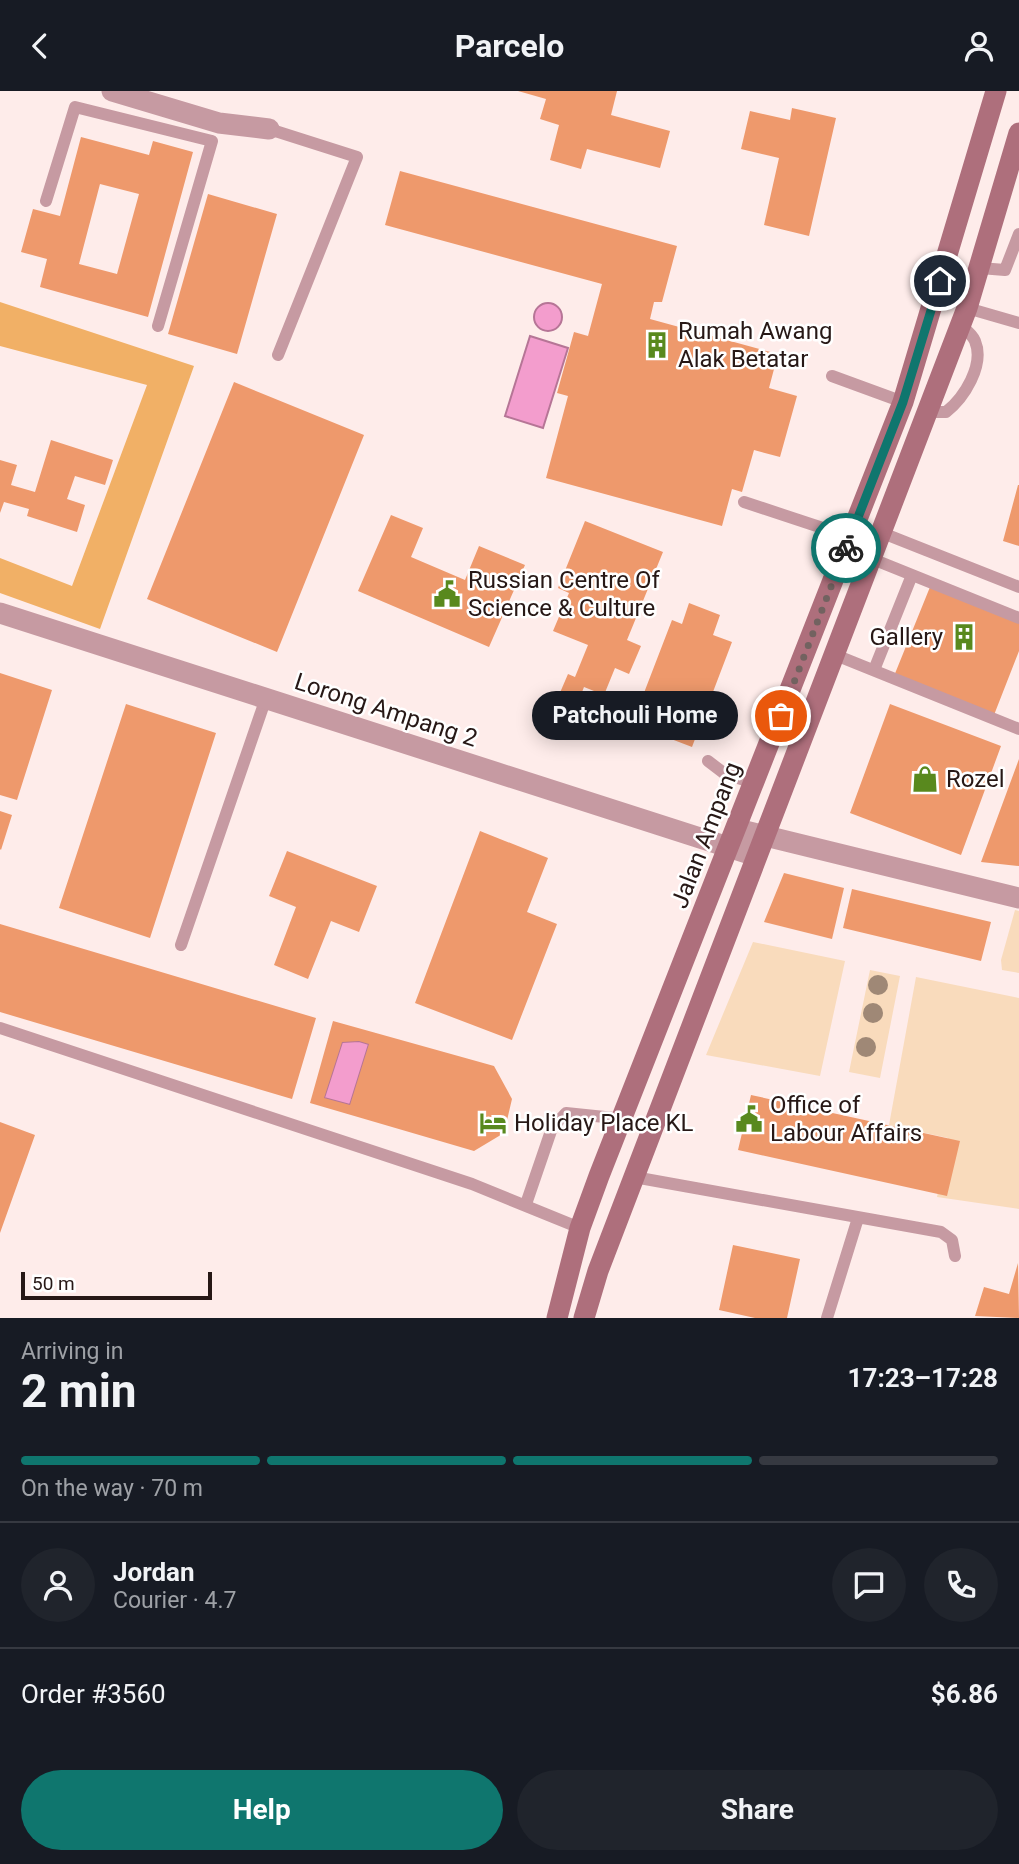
<!DOCTYPE html>
<meta charset="utf-8">
<style>
:root{--surface:#171b24;--page:#20242c;--text:#f1f3f6;--muted:#9ea1a6;--line:#363941;--accent:#0f766e}
body{margin:0;font-family:Roboto,sans-serif;background:var(--page);color:var(--text);height:100vh;display:flex;flex-direction:column;font-size:26px;white-space:nowrap}
*{box-sizing:border-box;margin:0}
p{font-size:23px;color:var(--muted)}
.icon{flex:none;width:38px;height:38px;fill:none;stroke:currentColor;stroke-width:2;stroke-linecap:round;stroke-linejoin:round}
.map{position:relative;height:1227px;overflow:hidden}
.drawer{display:flex;flex-direction:column;background:var(--surface);flex:1}
.drawer>*{flex:none}
.scale{position:absolute;left:21px;bottom:18px;width:191px;box-sizing:border-box;padding-left:7px;border:4px solid #271816;border-top:0;font-size:19px;line-height:24px;white-space:nowrap;color:#271816;-webkit-text-stroke:5px #fff;paint-order:stroke}
.pin{position:absolute;display:grid;place-items:center;width:60px;height:60px;color:#fff;margin:-30px;border:4px solid #fff;border-radius:50%;box-shadow:0 2px 7px #0007}
.courier{position:absolute;display:grid;place-items:center;width:70px;height:70px;margin:-35px;border:5px solid #0f766e;border-radius:50%;background:#fff;color:#222;box-shadow:0 2px 9px #0007}
.bubble{position:absolute;height:49px;border-radius:24px;background:var(--surface);box-shadow:0 4px 18px #0003;font-size:23px;font-weight:700;line-height:49px;text-align:center}
.head em{font-style:normal;font-weight:700}
.head div{display:flex;flex-direction:column-reverse}
.head{display:flex;align-items:center;justify-content:space-between;height:119px;padding:0 21px}
h1{font-size:46px;font-weight:700;line-height:52px}
.bar{display:grid;grid-template-columns:repeat(4,1fr);gap:10px 7px;align-content:center;height:84px;padding:0 21px}
.bar i{height:9px;border-radius:5px;background:var(--line)}
.bar .on{background:var(--accent)}
.bar p{grid-column:span 4}
.line{display:flex;align-items:center;gap:18px;padding:0 21px;border-top:2px solid var(--line)}
.line div{flex:1}
.round{display:grid;place-items:center;flex:none;width:74px;height:74px;border-radius:37px;background:var(--page)}
.action{display:flex;gap:14px;margin-top:auto;padding:14px 21px}
.action a{flex:1;height:80px;border-radius:42px;background:var(--accent);color:#fff;font-size:28px;font-weight:700;line-height:80px;text-align:center}
.action a+a{background:var(--page);color:var(--text)}
header{display:flex;justify-content:space-between;align-items:center;height:91px;padding:0 21px;background:var(--surface);font-size:32px;font-weight:700}
.map>svg:first-child{display:block}
.green{fill:#f9dbbc}
.forest{fill:#f1b066}
.water{fill:#f39dcd;stroke:#b67596;stroke-width:2}
.building{fill:#ee996c;fill-rule:evenodd}
.lines{fill:none;stroke-linecap:round;stroke-linejoin:round}
.service{stroke:#c69aa2;stroke-width:12}
.minor{stroke:#c69aa2;stroke-width:21}
.secondary{stroke:#ae6f7c;stroke-width:21}
.tree{fill:#9f8876}
.done{stroke:#726260;stroke-width:7;stroke-dasharray:0 12.6}
.route{stroke:#0f766e;stroke-width:9}
.labels{text-anchor:middle;stroke-width:5;stroke-linejoin:round;paint-order:stroke}
.poi-label{font-size:24px;fill:#271816;stroke:#fff;text-anchor:start}
.street-label{font-size:24px;fill:#271816;stroke:#fff}
</style>
<header><svg class="icon" aria-label="back" viewBox="0 0 24 24"><path d="M15 5l-7 7 7 7"/></svg>Parcelo<svg class="icon" aria-label="person" viewBox="0 0 24 24"><circle cx="12" cy="8" r="4"/><path d="M4 21q1-7 8-7t8 7"/></svg></header>
<div class="map">
<svg width="1019" height="1227" viewBox="0 0 1019 1227">
<rect width="100%" height="100%" fill="#feecea"/>
<path class="green" d="M1015 819 1019 820V882L1002 879 1001 869Z
M753 851 845 870 820 985 706 964Z
M870 879 900 885 880 987 849 981Z
M916 886 1019 907V1118L937 1106 948 1047 889 1034Z"/>
<path class="forest" d="M0 211 194 275 100 538 0 502V467L72 495 147 294 0 255Z"/>
<path class="water" d="M534 226a14 14 0 1 1 28 0a14 14 0 1 1-28 0Z
M530 245 568 257 543 337 505 325Z
M359 950 369 953 350 1014 324 1007 342 951Z"/>
<path class="building" d="M518 0H617L611 24 670 40 660 77 587 58 581 78 550 69 559 34 540 28 546 8Z
M792 17 836 27 809 145 764 134 779 67 741 58 750 20 790 29Z
M81 46 149 64 153 50 193 61 148 226 40 196 47 168 21 161 33 118 60 125ZM100 93 139 103 117 183 79 173Z
M400 80 677 155 662 211H654L650 228 778 263 769 297 797 305 780 366 754 359 742 401 732 398 722 435 546 387 568 305 557 302 574 241 588 245 602 193 385 134Z
M208 103 277 123 237 263 168 243Z
M234 291 364 344 277 561 147 508Z
M51 349 113 369 105 394 75 385 67 408 85 414 77 441 27 425 29 418 4 411 0 422V369L17 374 11 394 35 401Z
M1018 394H1019V455L1003 450Z
M391 424 423 437 411 466 465 489 479 455 525 474 489 556 358 500Z
M585 430 663 461 627 549 641 555 629 583 615 577 604 604 584 596 575 619 556 611 568 583 575 586 588 554 553 540 569 502 558 497Z
M930 496 1019 531V560L994 624 894 585Z
M689 512 720 524 713 544 732 551 692 656 632 633 672 529 682 533Z
M0 582 52 599 17 709 0 704Z
M126 613 216 642 150 847 59 817Z
M890 613 1001 655 961 764 850 722Z
M1019 668V775L981 771Z
M0 720 12 724 1 759 0 758Z
M480 740 548 767 527 821 557 833 512 949 415 912Z
M287 760 377 795 359 841 331 830 308 888 274 874 296 816 269 805Z
M784 782 844 797 832 848 764 831Z
M852 798 991 831 981 870 843 837Z
M0 833 316 927 292 1008 0 921Z
M333 930 494 975 512 1008 504 1042 474 1060 310 1012ZM359 950 369 953 350 1014 324 1007 342 951Z
M751 1004 960 1050 947 1105 738 1059Z
M0 1031 35 1044 0 1142Z
M733 1154 800 1168 787 1227H755L719 1219Z
M1018 1172 1019 1227 975 1225 984 1196 1009 1203Z"/>
<g class="lines">
<path class="service" d="M269 38 357 66 278 264
M46 110 75 16 212 50 158 235
M980 177 1005 179 1019 143
M967 217 1019 232
M832 285 903 311
M926 321H946C964 307 985 274 975 250 972 243 965 238 959 233
M744 411 850 446
M880 441 1019 496
M870 467 1019 527
M833 563 1019 638
M874 579 912 484
M708 670 725 683 754 692
M181 854 266 607
M0 937 472 1093 580 1137
M634 1086 941 1141 952 1149 955 1165
M526 1113 552 1037 566 1022 624 1028
M827 1227 858 1127"/>
<path class="minor" d="M112 0 219 32 269 38
M0 522 756 765
M737 738 1019 807"/>
<path class="secondary" d="M557 1227 580 1137 599 1085 903 311 996 0
M584 1227 598 1180 967 217 1019 42"/>
</g>
<g class="tree">
<circle cx="878" cy="894" r="10"/>
<circle cx="873" cy="922" r="10"/>
<circle cx="866" cy="956" r="10"/>
</g>
<g class="lines">
<path class="done" d="M781 625 846 457"/>
<path class="route" d="M846 457 903 311 940 190"/>
</g>
<defs>
<symbol id="building-bare" viewBox="-9 -9 18 18"><path d="M-4-6H4V6H1V3H-1V6H-4ZM-2.5-4.3h1.7v1.8h-1.7ZM.8-4.3h1.7v1.8H.8ZM-2.5-1h1.7V.8h-1.7ZM.8-1h1.7V.8H.8Z" fill="#59891e" stroke="#fff" stroke-width="2.5" paint-order="stroke"/></symbol>
<symbol id="civic-bare" viewBox="-9 -9 18 18"><path d="M-.6-6.5H3V-4.5H.6V-3L4-1V1h2V6H-6V1h2V-1L-.6-3ZM-1.2 2.5V6h2.4V2.5Z" fill="#59891e" stroke="#fff" stroke-width="2.5" paint-order="stroke"/></symbol>
<symbol id="shop-bare" viewBox="-9 -9 18 18"><path d="M-5-2.5h2.3a2.7 3.5 0 0 1 5.4 0H5L5.5 6h-11ZM-1.5-2.5h3a1.5 2.3 0 0 0-3 0Z" fill="#59891e" stroke="#fff" stroke-width="2.5" paint-order="stroke"/></symbol>
<symbol id="hotel-bare" viewBox="-9 -9 18 18"><path d="M-6-4.5h1.5V1H6V5H4.5V3h-9V5H-6ZM-4 0a1.8 1.8 0 1 1 3.6 0ZM.5 0V-2.5h3Q6-2.5 6 0Z" fill="#59891e" stroke="#fff" stroke-width="2.5" paint-order="stroke"/></symbol>
</defs>
<g fill-rule="evenodd">
<use href="#building-bare" x="638" y="235" width="38" height="38"/>
<use href="#civic-bare" x="428" y="484" width="38" height="38"/>
<use href="#building-bare" x="945" y="527" width="38" height="38"/>
<use href="#shop-bare" x="906" y="669" width="38" height="38"/>
<use href="#civic-bare" x="730" y="1009" width="38" height="38"/>
<use href="#hotel-bare" x="474" y="1013" width="38" height="38"/>
</g>
<g class="labels">
<g class="poi-label">
<text x="678" y="248">Rumah Awang<tspan x="678" dy="28">Alak Betatar</tspan></text>
<text x="468" y="497">Russian Centre Of<tspan x="468" dy="28">Science &amp; Culture</tspan></text>
<text x="943" y="554" text-anchor="end">Gallery</text>
<text x="946" y="696">Rozel</text>
<text x="770" y="1022">Office of<tspan x="770" dy="28">Labour Affairs</tspan></text>
<text x="514" y="1040">Holiday Place KL</text>
</g>
<g class="street-label">
<text transform="translate(386 619) rotate(18)" y="8">Lorong Ampang 2</text>
<text transform="translate(706 744) rotate(-69)" y="8">Jalan Ampang</text>
</g>
</g>
</svg>
<div class="scale">50 m</div>
<div class="pin" style="left:781px;top:625px;background:#ea580c"><svg class="icon" aria-label="bag" viewBox="0 0 24 24"><path d="M5 8h14l-1 12H6zM9 8a3 3 0 0 1 6 0"/></svg></div>
<div class="pin" style="left:940px;top:190px;background:#1f2937"><svg class="icon" aria-label="home" viewBox="0 0 24 24"><path d="M3 11l9-7 9 7M6 9v11h12V9"/></svg></div>
<div class="courier" style="left:846px;top:457px"><svg class="icon" aria-label="bike" viewBox="0 0 24 24"><circle cx="6" cy="16" r="4"/><circle cx="18" cy="16" r="4"/><path d="M6 16l4-8h5l3 8M10 8l3 8H6M13 5h3"/></svg></div>
<div class="bubble" style="left:532px;top:600px;width:206px">Patchouli Home</div>
</div>
<section class="drawer">
<div class="head"><div><h1>2 min</h1><p>Arriving in</p></div><em>17:23–17:28</em></div>
<div class="bar"><i class="on"></i><i class="on"></i><i class="on"></i><i></i><p>On the way · 70 m</p></div>
<div class="line" style="height:126px"><a class="round"><svg class="icon" aria-label="person" viewBox="0 0 24 24"><circle cx="12" cy="8" r="4"/><path d="M4 21q1-7 8-7t8 7"/></svg></a><div><b>Jordan</b><p>Courier · 4.7</p></div><a class="round"><svg class="icon" aria-label="chat" viewBox="0 0 24 24"><path d="M4 5h16v11H9l-5 4z"/></svg></a><a class="round"><svg class="icon" aria-label="phone" viewBox="0 0 24 24"><path d="M5 4h4l2 5-3 2q2 4 5 5l2-3 5 2v4C11 20 4 13 5 4z"/></svg></a></div>
<div class="line" style="height:91px"><div>Order #3560</div><b>$6.86</b></div>
<div class="action"><a>Help</a><a>Share</a></div>
</section>
